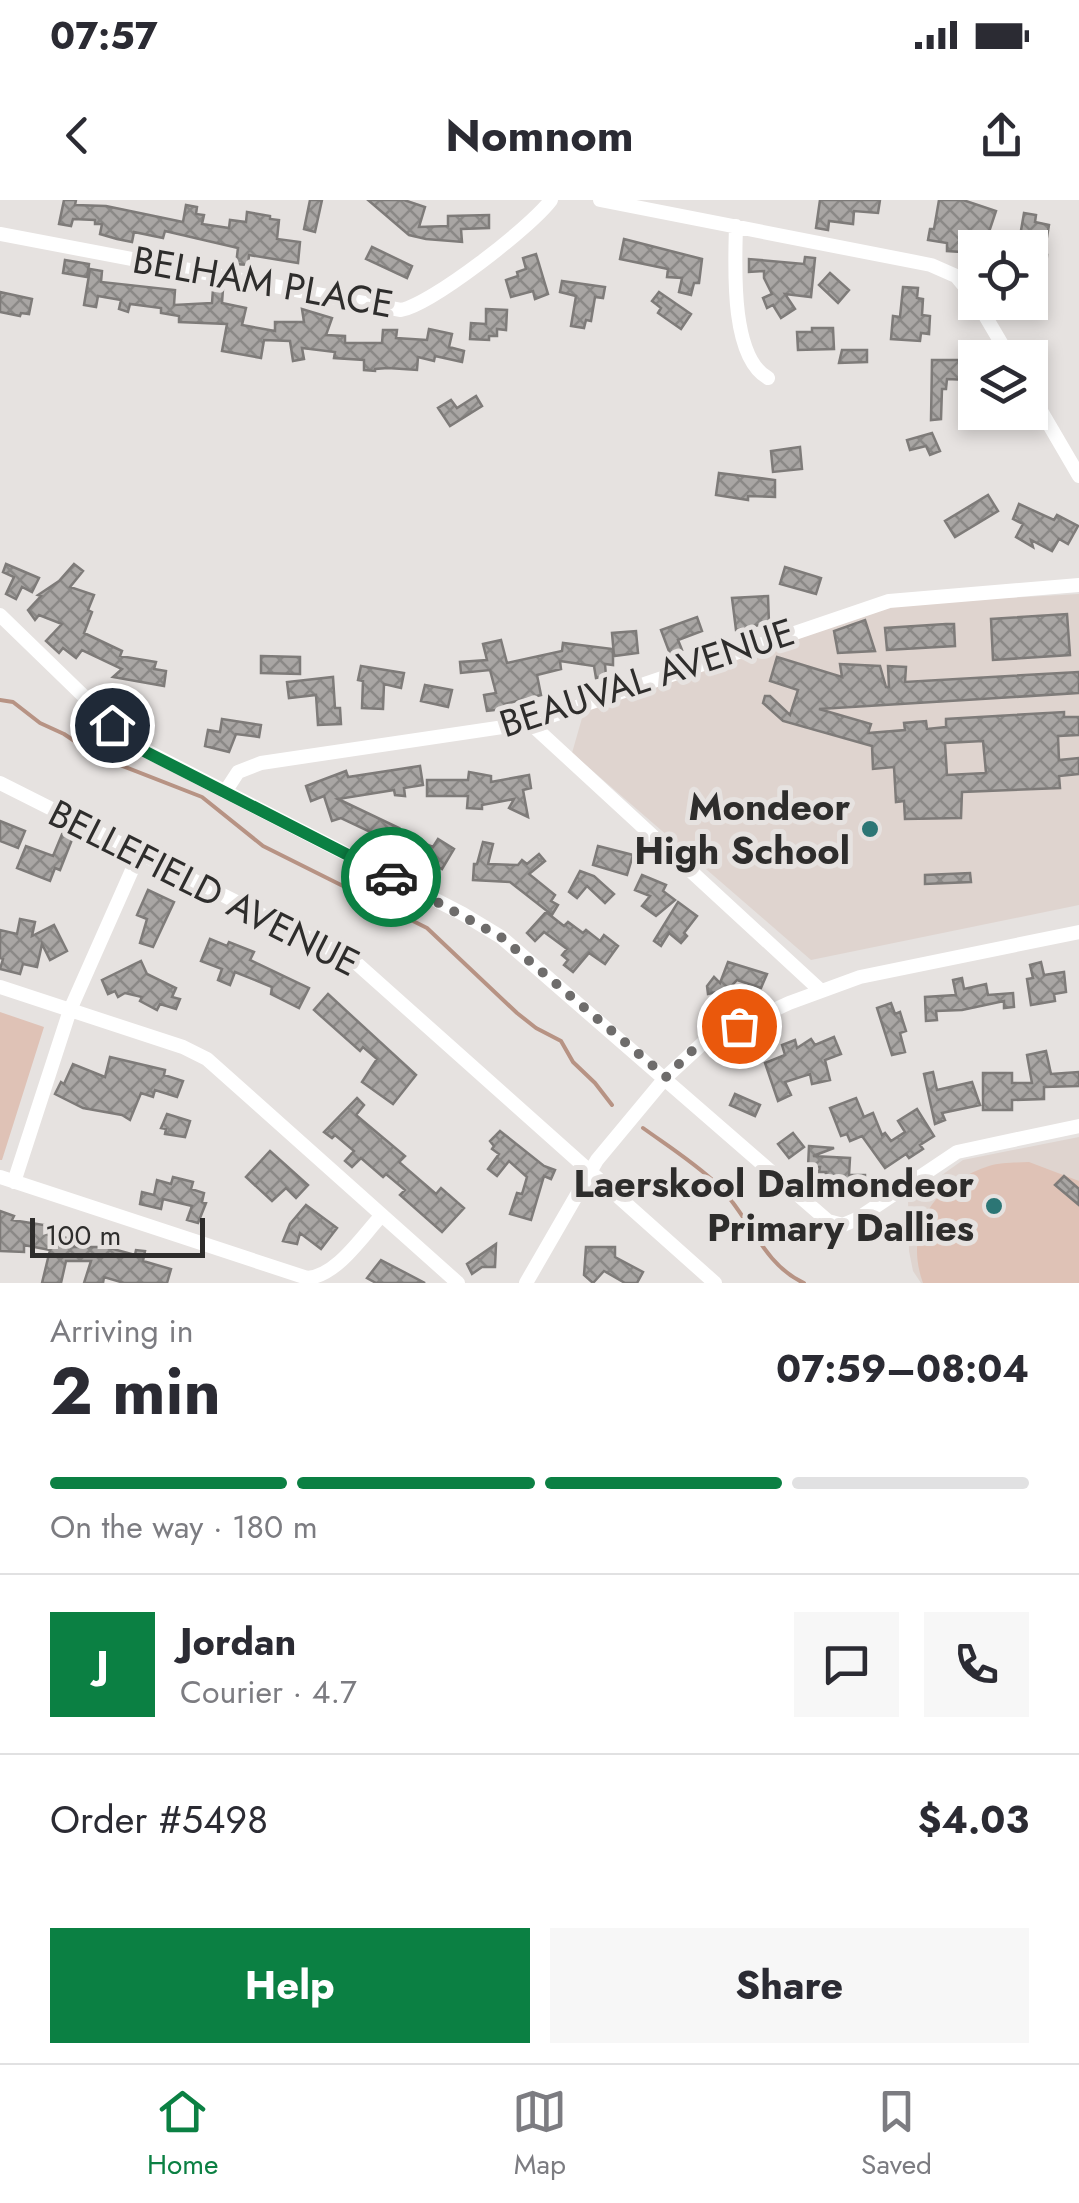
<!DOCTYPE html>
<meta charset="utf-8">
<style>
:root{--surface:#fff;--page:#f7f7f7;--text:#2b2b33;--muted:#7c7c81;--line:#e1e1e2;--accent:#0b8043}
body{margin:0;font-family:Jost,sans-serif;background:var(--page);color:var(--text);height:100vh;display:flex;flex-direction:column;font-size:38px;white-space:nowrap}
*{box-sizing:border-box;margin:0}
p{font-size:32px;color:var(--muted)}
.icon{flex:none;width:55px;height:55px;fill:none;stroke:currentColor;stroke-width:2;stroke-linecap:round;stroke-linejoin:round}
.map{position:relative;height:1083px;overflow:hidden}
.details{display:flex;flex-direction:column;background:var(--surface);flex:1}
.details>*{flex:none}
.controls{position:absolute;left:958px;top:30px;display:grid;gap:20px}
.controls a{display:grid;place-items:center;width:90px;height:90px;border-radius:0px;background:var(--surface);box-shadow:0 5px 15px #0003;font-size:50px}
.scale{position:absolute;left:30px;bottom:25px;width:175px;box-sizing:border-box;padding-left:10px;border:5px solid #2e2d2c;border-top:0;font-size:28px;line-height:35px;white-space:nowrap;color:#2e2d2c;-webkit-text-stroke:8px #e6e2e0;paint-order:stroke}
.pin{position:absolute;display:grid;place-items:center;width:85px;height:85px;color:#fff;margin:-42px;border:5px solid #fff;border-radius:50%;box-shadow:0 2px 10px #0007}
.courier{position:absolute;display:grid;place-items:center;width:100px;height:100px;margin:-50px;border:8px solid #0b8043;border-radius:50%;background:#fff;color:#222;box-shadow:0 2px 12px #0007}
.headline em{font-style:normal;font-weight:700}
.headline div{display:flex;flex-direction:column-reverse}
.headline{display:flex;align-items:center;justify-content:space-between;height:170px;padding:0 50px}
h1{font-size:65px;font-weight:700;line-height:75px}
.bar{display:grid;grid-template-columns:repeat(4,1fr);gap:15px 10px;align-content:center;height:120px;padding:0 50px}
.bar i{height:12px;border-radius:8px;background:var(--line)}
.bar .active{background:var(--accent)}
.bar p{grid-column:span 4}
.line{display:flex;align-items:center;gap:25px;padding:0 50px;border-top:2px solid var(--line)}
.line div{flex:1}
.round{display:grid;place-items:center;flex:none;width:105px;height:105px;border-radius:0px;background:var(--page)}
.primary-button{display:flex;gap:20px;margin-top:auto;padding:20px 50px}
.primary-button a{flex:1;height:115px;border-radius:0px;background:var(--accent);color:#fff;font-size:40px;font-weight:700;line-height:115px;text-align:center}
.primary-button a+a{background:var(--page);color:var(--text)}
.status{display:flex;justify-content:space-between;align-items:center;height:70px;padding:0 50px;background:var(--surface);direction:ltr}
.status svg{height:28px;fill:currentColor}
header{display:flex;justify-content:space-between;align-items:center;height:130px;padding:0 50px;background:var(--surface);font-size:45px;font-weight:700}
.menu{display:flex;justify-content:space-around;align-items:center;height:140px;border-top:2px solid var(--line);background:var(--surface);font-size:28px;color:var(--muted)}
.menu a{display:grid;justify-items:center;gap:5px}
.menu .active{color:var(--accent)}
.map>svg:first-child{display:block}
.built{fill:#dfd4cf}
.pitch{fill:#dfc2b6}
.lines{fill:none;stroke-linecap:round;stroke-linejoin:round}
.stream{stroke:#b79384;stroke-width:4}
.building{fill:url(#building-cross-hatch);stroke:#7e7b79;stroke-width:2.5;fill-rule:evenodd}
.minor{stroke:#fff;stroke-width:14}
.done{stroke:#6e6c6b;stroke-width:10;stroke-dasharray:0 18}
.route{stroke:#0b8043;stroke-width:12}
.poi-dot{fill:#2c7675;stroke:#e6e2e0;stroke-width:4}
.labels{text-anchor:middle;stroke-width:10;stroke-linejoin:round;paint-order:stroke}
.street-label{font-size:38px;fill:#2e2d2c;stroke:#e6e2e0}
.poi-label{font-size:38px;font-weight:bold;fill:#2e2d2c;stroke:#e6e2e0;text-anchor:end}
</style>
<div class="status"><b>07:57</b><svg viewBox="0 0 49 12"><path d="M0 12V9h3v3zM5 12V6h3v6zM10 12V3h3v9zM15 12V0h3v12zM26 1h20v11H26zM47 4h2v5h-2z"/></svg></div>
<header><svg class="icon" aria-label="back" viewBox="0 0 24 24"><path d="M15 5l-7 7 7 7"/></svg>Nomnom<svg class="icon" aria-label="share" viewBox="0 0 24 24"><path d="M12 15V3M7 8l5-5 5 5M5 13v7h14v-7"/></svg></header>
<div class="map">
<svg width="1079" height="1083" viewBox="0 0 1079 1083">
<defs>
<pattern id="building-cross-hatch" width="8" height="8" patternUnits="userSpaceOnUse" patternTransform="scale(2.5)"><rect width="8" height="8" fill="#a9a6a4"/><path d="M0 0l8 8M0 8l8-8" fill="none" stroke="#8a8886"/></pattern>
</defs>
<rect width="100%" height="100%" fill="#e6e2e0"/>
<path class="built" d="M1079 394V705L811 760 572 553 586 504 876 405Z
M1079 937V1083H921L913 1071 909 1051 908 999 963 960Z"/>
<path class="pitch" d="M0 812 44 827 2 960H0Z
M1029 962 1079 981V1083H923C903 1028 935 983 989 966 1001 962 1016 963 1029 962Z"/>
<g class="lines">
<path class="stream" d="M0 500 13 502 40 523 64 534 97 556 202 597 263 646 427 728 517 813 536 828 561 841 573 862 595 883 612 905
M643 928C668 946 695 963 718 985 748 1014 763 1065 804 1083"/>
</g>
<path class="building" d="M64 0H76L75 5 106 6 183 22 186 5 197 7 196 14 204 15 202 24 229 28 230 20 246 22 247 12 270 16V19L279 20 277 39 300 42 298 63 249 55 248 65 236 64 238 48 165 31 163 38 134 32 132 42 117 39 100 34 102 24H95V20L73 19 71 26 59 24Z
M310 0H322L315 32 304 29Z
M368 0H404L425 7 419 27 448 26V16L489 15V28L461 29 462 42 426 39 409 35Z
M820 0H880L878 13 854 11 853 24 829 21 828 30 816 28Z
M939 0H963L996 11 988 35 982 33 977 48 964 44 961 52 947 51V43L928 40 930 29H934Z
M1024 13 1036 15 1035 22 1049 25 1044 55H1047L1046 69 1030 67 1032 48H1018Z
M624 39 702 59 699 83H694L691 95 679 92 682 78 667 77 668 69 620 59Z
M372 47 412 66 407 78 366 59Z
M536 54 548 94 535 99 533 91 511 97 506 80 518 76 517 72 526 69 523 58Z
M805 57 815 58 811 97 785 94 795 109 781 118 773 105 767 108 763 98 772 94 764 78V71L749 72V59L804 64Z
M65 60 89 64 87 77 63 73Z
M90 69 102 71 101 82 175 90 174 105 212 103 213 89H223L222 103 246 108 242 125 275 131V122H304L302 109 332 118 326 135 345 136V143H382L383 130H397L396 138 427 140 429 129 452 134 449 147 464 151 462 162 435 156 434 161 418 157 417 170 388 168 375 169V171L364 170V160L334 158 335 152 302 148 304 159 293 161 290 141 264 140 261 158 222 151 227 124 179 122V116L161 113V108L130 104 128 112 119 109 121 100 98 96 96 107 84 105Z
M830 73 849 90 838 103 819 85Z
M562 81 605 87 603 98 595 97 591 121 586 120 584 128 571 126 576 96 560 92Z
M903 87 918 88 917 98 923 99 922 115 930 116 929 134 921 133 920 141 891 139 893 116 900 117Z
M0 92 32 99 29 114 21 113 20 116 0 112Z
M659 92 691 114 681 129 658 113 661 108 652 101Z
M486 109 507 110 506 130 497 129V136H489V140L470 139 471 123 486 124Z
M812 128H833L834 149 798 150 797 132H812Z
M842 150H867V162L839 163Z
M932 160H969L968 180 947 179 946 189H942L941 219 931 220Z
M476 196 482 206 450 226 438 208 451 200 457 208Z
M932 233 940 251 930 255 926 246 910 250 907 240Z
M800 247 802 269 773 272 771 251Z
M719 273 775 280V297L748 296V300L716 295Z
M988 295 998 311 955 337 945 321Z
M1019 304 1054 320 1057 315 1078 326 1068 344 1059 339 1052 351 1031 340 1033 347 1016 337 1023 324 1013 319Z
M6 364 39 378 32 392 22 387 16 399 6 394 14 377 3 372Z
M74 364 83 371 70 387 94 395 88 410 92 412 84 433 122 451 120 456 156 462 154 469 166 471 164 486 113 477 122 469 82 450 76 458 63 448 59 453 46 441 62 424 39 415 35 420 28 410 41 396 38 395 59 381Z
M785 367 821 378 816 394 780 384Z
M768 396 769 423 736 430 732 398Z
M1067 414 1070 455 993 460 991 419Z
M697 417 702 431 678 440 682 450 670 454 661 430Z
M865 420 875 451 838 453 834 431Z
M946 424H954L955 446 887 450 885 428Z
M636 431 638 453 614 456 612 433Z
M501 440 507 463 562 451 563 443 613 449V465L605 464 606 476 596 478 594 466 560 461 561 469 537 475 541 495 505 504V509L487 511 484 495 496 493 490 470 461 473 460 462 487 460 483 444Z
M261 456 300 457V474L261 473Z
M777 457 842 477 840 464 880 466 886 487H889L888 466 906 467 905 482 1079 472V493L819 509 871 524 868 533 905 530 904 523 926 521 927 529 946 527V519L1064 512V517H1079V535L1058 536 1059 560 1079 558V574L1059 576 1060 588 962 592 961 618 905 619 904 601 896 602 894 567 873 569 872 546 783 521 763 503 765 496H770L790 515 798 490 770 481ZM983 541 986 573 947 575 945 543Z
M361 466 404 473 401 488 384 484 383 509 362 508 363 481 358 480Z
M333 477 335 508H340L341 524 318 525 316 495 289 498 287 482Z
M425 485 452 490 448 507 421 501Z
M222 519 261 525 259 537 236 534 229 552 205 546 208 530 220 532Z
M420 566 423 585 404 588 405 596 395 595 394 590 338 599 399 628 396 632 433 647 438 639 454 649 442 669 406 650 403 657 393 653 396 644 341 618 332 621 324 596 311 601 306 586 346 571 348 577Z
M469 572 491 576V582L529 575 531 588 523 590 528 617 509 608 514 599 482 605V609L467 608 468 596H427V580H468Z
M0 621 25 631 18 648 0 641Z
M63 632 73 637 60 670 55 668 50 681 17 668 26 646 53 656Z
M483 642 493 644 488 664 518 665 522 660 527 664 539 654 545 661 529 674 555 695 551 701 558 705 552 715 510 682 473 680 474 664H477Z
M598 646 633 655 627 675 593 665Z
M580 671 594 676 614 694 605 703 587 686 577 698 569 692Z
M970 673 971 682 925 684V675Z
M642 675 666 685 663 691 675 700 656 716 642 706 650 696 635 690Z
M148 690 174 702 153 747 140 743 147 719 137 715Z
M678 702 697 716 684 733 687 736 681 743 669 733 661 746 654 741Z
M546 712 564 726 568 722 583 733 586 730 600 741 604 735 618 746 605 764 589 753 573 772 564 765 568 760 562 755 567 749 544 732 535 741 527 733Z
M20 719 35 722 32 736 54 725 67 751 50 760 42 744 37 767 23 764 20 774 0 769 3 759 0 758V730L17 734Z
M210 739 227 746 229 742 254 752 250 760 309 788 299 808 271 794 272 787 235 772 230 785 218 780 222 769 201 761Z
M141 761 147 774 176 788 172 797 180 799 176 809 160 804 157 810 140 801 142 797 125 793 118 797 115 791 108 794 102 780Z
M728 762 767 774 761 788 737 780 712 807 717 792 708 794 707 786 714 777 720 783Z
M1041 762 1044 775 1064 772 1066 792 1054 794 1055 801 1031 805 1027 779 1033 778 1030 765Z
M962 778 964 789 986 784 988 795 1013 793 1014 807 1004 808V801L962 810 936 811 937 820 926 821 925 797 956 795 953 780Z
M328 794 416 875 393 904 362 882 377 859 363 847 360 851 314 810Z
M891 803 895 814 900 812 906 831 900 833 905 852 892 855 877 808Z
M834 837 841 854 825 860 830 880 812 884 810 874 785 882 791 895 778 901 765 863 785 855 782 845 795 840 797 848 811 839 815 845Z
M1046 851 1051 874 1079 872V886L1044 887V899L1012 900V910H983V873H1012V883H1032L1027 855Z
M110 857 165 870 164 875 183 881 177 897 155 890 153 897 141 893 130 920 122 915 83 908 55 894 61 882 64 884 73 864 105 877Z
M933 872 937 890 972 882 980 905 942 913 945 920 935 924 924 874Z
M735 894 760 905 755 916 730 905Z
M357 898 364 905 356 915 405 956 399 962 436 994 441 988 464 1008 442 1032 400 995 405 990 386 974 383 977 361 958 352 967 345 961 354 951 335 935 332 938 324 932Z
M856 898 864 917 873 913 882 935 885 933 891 941 905 932 898 921 917 909 934 936 920 945 923 949 909 958 906 954 885 968 862 936 850 941 847 934 841 936 830 908Z
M167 914 190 921 185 937 165 934 166 929 161 928Z
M500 931 544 966 555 970 551 979 544 976 531 1020 510 1014 517 993 522 994 527 977 509 961 497 976 488 969 499 954 492 949 494 946 490 941Z
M793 933 804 947 789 958 778 944Z
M809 946 834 948 813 956 850 958 849 975H865V984H844L843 992 824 990 826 972H819L820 967H808Z
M270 951 308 985 296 998 286 988 272 1001 246 977Z
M1064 976 1079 989V1005L1055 985Z
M173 977 193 982 191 989 204 993 202 1002 206 1003 198 1023 187 1020 192 1006 163 999 161 1009 140 1004 142 992 154 995 157 980 171 984Z
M306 1005 337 1028 321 1049 300 1033 297 1044 283 1041 290 1024Z
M0 1011 14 1016 12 1020 50 1026 48 1035 74 1039V1047H106L135 1055 136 1050 145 1051 143 1061 171 1069 167 1083H124L104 1077 103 1083H84L91 1061H66L61 1083H42L50 1050 24 1045V1052L0 1051Z
M496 1044 495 1067H482L472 1074 467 1064Z
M586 1047H615V1057L643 1072 637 1083H625L604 1071 593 1083 584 1075Z
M381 1060 425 1083H376L367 1078Z"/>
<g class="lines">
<path class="minor" d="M600 0 931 65 956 76 975 99
M736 26C735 65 730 157 768 178
M0 34 401 110C432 104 531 27 551 0
M977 102 1010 158
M1030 192 1079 276
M0 415 133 544 463 714 501 737 828 1021 843 1025 857 1019 957 952 1079 926
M530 523 820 790
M0 583 354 761 715 1083
M225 592 238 572 261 563 530 523 889 401 1079 385
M0 787 183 847 207 859 458 1083
M0 977 307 1078C337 1076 362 1036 382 1015
M14 982 70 810 140 652
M526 1083 597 960 666 877 703 843 789 803 860 777 1079 732"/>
</g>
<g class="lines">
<path class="done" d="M391 677 501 737 666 877 694 849 739 826"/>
<path class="route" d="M112 525 146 552 391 677"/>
</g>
<g class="poi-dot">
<circle cx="870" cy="629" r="10"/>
<circle cx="994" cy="1006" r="10"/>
</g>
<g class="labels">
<g class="street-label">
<text transform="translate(263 82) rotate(10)" y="13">BELHAM PLACE</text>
<text transform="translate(647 478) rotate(-18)" y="13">BEAUVAL AVENUE</text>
<text transform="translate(204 688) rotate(27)" y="13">BELLEFIELD AVENUE</text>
</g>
<g class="poi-label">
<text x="850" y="620">Mondeor<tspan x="850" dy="44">High School</tspan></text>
<text x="974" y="997">Laerskool Dalmondeor<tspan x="974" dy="44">Primary Dallies</tspan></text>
</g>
</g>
</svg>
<div class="controls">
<a><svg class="icon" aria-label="locate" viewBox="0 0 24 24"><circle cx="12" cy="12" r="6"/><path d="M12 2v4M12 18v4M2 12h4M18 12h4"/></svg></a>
<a><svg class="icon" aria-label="layers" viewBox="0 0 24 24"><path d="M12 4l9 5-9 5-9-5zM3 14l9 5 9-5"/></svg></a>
</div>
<div class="scale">100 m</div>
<div class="pin" style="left:739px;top:826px;background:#ea580c"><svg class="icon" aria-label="bag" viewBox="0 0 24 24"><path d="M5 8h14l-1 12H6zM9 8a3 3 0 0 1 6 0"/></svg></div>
<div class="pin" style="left:112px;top:525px;background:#1f2937"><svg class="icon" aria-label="home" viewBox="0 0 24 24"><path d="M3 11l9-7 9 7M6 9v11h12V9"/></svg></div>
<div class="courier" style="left:391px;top:677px"><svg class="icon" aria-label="car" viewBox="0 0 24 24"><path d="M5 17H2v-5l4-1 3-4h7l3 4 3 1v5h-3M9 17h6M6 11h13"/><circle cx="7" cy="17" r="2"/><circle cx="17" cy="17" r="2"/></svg></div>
</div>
<section class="details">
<div class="headline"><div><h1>2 min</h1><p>Arriving in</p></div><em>07:59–08:04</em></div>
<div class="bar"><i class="active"></i><i class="active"></i><i class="active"></i><i></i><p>On the way · 180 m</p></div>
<div class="line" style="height:180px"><b class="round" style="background:var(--accent);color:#fff">J</b><div><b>Jordan</b><p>Courier · 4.7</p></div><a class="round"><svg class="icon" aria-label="chat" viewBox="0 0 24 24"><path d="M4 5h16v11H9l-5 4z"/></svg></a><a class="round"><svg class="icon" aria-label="phone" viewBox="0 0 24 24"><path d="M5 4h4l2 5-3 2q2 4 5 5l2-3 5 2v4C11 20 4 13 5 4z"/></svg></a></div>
<div class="line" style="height:130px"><div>Order #5498</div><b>$4.03</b></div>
<div class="primary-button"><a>Help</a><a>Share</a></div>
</section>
<nav class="menu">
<a class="active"><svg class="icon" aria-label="home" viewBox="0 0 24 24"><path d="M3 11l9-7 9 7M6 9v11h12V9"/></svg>Home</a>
<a><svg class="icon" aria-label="map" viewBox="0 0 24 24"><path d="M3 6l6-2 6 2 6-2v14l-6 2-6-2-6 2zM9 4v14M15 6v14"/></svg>Map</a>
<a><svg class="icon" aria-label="saved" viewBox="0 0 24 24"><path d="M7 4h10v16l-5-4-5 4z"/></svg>Saved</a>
</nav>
